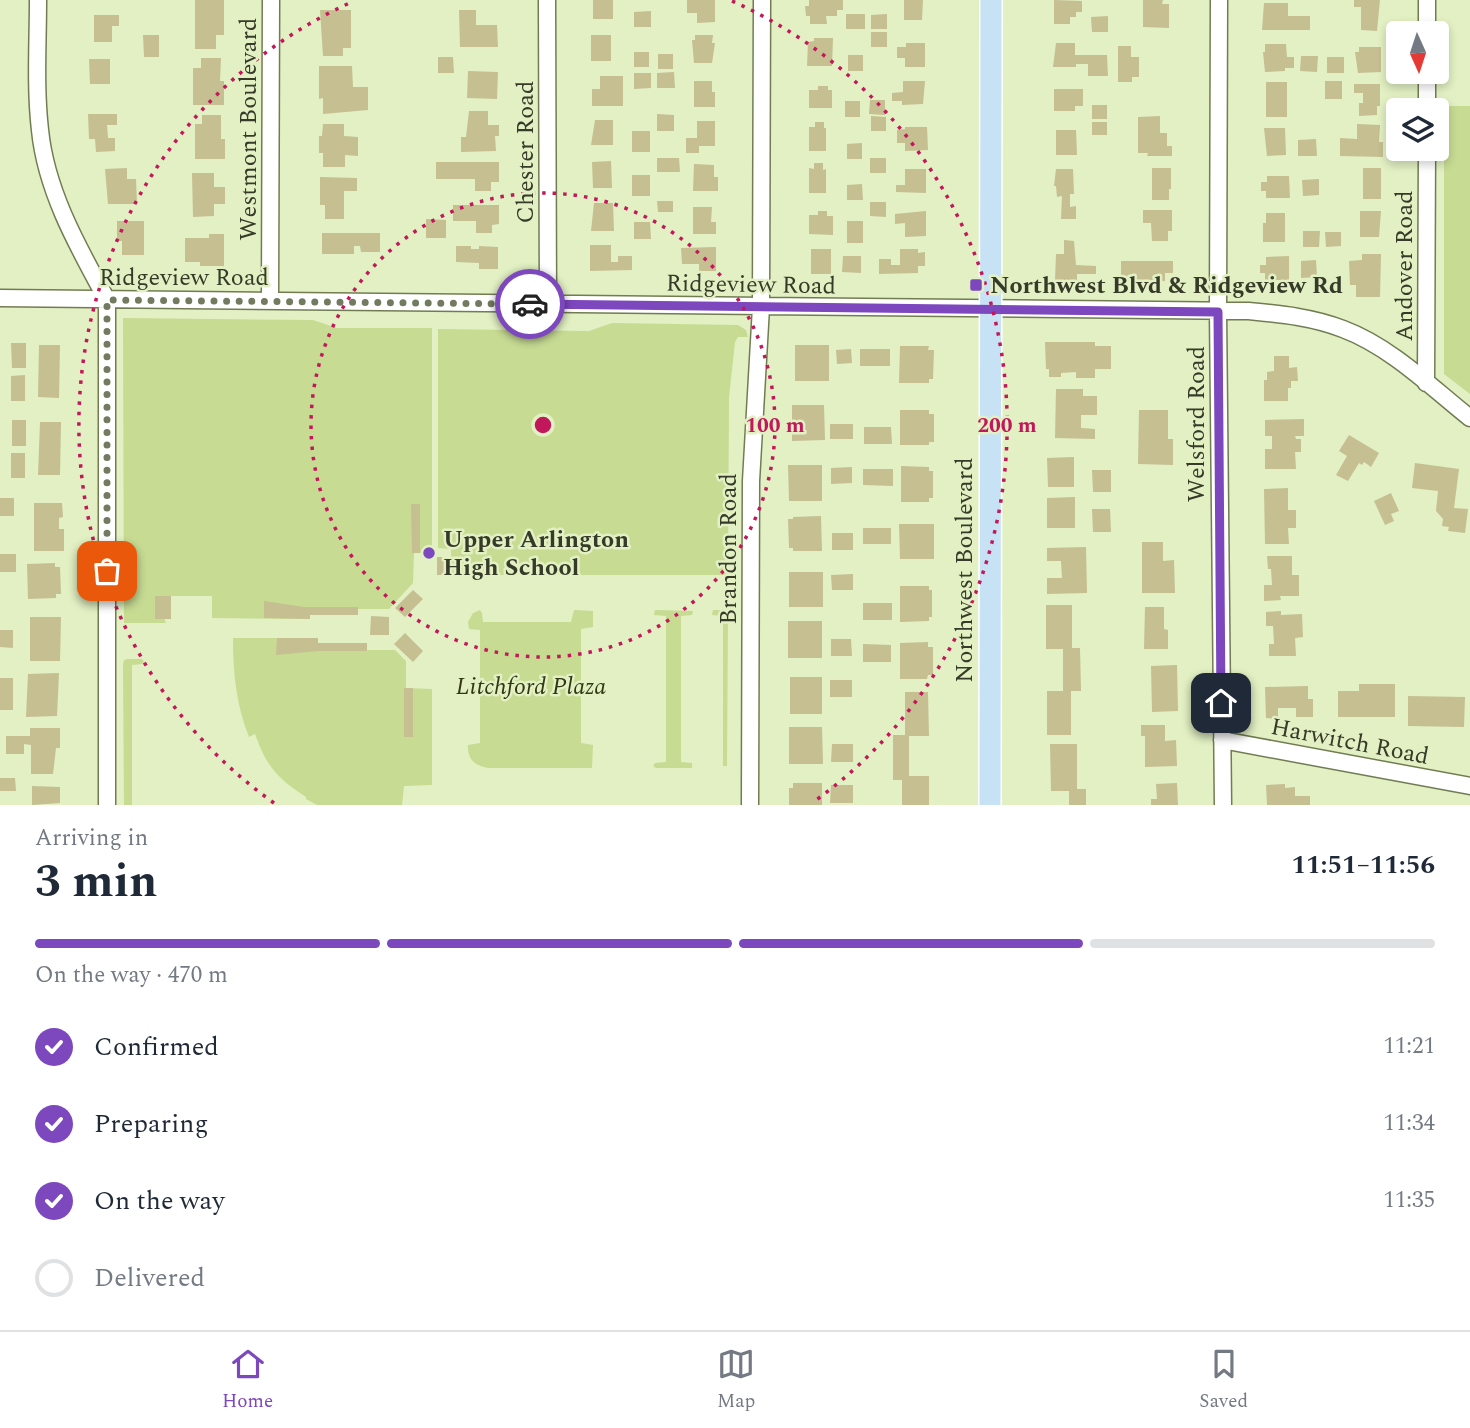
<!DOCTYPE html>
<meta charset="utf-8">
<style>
:root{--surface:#fff;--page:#f6f6f7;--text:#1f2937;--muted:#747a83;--line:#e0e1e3;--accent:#7d47be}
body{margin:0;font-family:Spectral,serif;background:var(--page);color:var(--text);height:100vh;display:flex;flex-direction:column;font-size:26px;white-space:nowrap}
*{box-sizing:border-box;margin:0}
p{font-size:23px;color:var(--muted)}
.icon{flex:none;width:38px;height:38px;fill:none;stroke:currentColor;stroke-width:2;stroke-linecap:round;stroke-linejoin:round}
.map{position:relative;height:805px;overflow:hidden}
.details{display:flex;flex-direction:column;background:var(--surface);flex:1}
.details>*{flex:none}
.needle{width:46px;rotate:177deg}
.controls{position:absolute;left:1386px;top:21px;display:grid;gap:14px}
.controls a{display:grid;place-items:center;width:63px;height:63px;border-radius:7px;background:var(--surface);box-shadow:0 4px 10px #0003;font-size:35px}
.pin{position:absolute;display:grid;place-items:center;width:60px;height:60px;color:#fff;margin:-30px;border-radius:14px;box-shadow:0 4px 10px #0006}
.courier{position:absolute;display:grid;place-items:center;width:70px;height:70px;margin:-35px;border:5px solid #7d47be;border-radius:50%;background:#fff;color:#222;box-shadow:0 2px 9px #0007}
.summary em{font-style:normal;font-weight:700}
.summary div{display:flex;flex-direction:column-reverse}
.summary{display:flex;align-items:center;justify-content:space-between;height:119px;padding:0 35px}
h1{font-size:46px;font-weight:700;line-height:52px}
.bar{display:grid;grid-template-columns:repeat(4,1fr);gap:10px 7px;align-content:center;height:84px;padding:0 35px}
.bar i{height:9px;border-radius:5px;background:var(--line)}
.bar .selected{background:var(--accent)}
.bar p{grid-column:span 4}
ol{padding:0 35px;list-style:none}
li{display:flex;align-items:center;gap:21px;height:77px}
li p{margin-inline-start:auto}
li .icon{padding:7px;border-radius:50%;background:var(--accent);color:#fff;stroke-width:4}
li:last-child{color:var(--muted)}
li i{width:38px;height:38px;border:4px solid var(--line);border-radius:50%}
.tabs{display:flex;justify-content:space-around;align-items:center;height:98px;border-top:2px solid var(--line);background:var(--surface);font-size:19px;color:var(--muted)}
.tabs a{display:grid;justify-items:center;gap:4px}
.tabs .selected{color:var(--accent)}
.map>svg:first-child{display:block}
.green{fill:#c7db93}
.building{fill:#c5bf92}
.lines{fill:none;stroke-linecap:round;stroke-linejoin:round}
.minor-casing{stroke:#717c53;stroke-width:19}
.major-casing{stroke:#fff;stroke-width:24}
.minor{stroke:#fff;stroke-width:16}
.major{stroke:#c7e2f5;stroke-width:21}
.done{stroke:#727a5f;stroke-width:7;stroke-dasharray:0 12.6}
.route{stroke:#7d47be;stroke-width:9}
.ring{fill:none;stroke:#c2185b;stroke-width:3.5;stroke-dasharray:3.5 7}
.poi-dot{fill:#7d47be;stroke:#e2f0c3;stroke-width:2.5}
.labels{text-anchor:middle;stroke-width:5;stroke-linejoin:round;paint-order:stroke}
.street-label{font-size:24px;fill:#363b29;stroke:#e2f0c3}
.poi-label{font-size:24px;font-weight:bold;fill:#363b29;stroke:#e2f0c3;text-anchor:start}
.park-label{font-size:24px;font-style:italic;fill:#303914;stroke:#e2f0c3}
.centre{fill:#c2185b;stroke:#e2f0c3;stroke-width:3.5}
.ring-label{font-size:21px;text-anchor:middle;font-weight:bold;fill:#c2185b;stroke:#e2f0c3;stroke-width:5;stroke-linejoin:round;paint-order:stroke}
</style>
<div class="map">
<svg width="1470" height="805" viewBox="0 0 1470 805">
<rect width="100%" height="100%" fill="#e2f0c3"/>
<path class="green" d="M1444 106H1470V394L1444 374Z
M123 318 313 320 337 328H432V553H414L413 583 389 609H358V615H310V619L214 618H212V596H156L166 623H124Z
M612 323 738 325 746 330 748 337H738L735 342 729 397 728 572 725 575H451V549L438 548V329L589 331Z
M480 610 482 613 483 622H571L574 610 593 611V627L581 629V743L593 745 592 768H488C475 766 467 759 468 745L480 743V630L469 629 468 622 473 613Z
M655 610 693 611 692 615 681 616V762L692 763V768H656L653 766 655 763 666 762V616L654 615Z
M713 610H727L728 616 727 766H723V616L712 615Z
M233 638H318V643L367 650H395L406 661V688L432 689V785L404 786 402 805H317L306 799V797C277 778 267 767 255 734L249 737C236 704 233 673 233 638Z
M128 659H142L144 662 142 664 132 665V805H124L123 666 124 660Z"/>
<path class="building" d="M195 0H224V35H216V49H195Z
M593 0H613V19H593Z
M687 0H715V22L697 23V13H687Z
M809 0H843V10H837V16H826L827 24H810V16H806L805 6H809Z
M904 0H923L922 20H904Z
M1054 0 1082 1V12H1076V17H1070V24H1054Z
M1143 0H1163L1162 4H1169V28L1143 27Z
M1354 0H1380L1377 31 1361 30V7H1354Z
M1264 3H1288V16H1310V30H1262Z
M320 10H351V48H343V56H323Z
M459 10H476V25H497L498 47H460Z
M651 11V27H634V12Z
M846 14H865V29H846Z
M887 14V29H871V15Z
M94 15H119V26H112V42H94Z
M1108 16V32H1092L1091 17Z
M871 32H887V47H871Z
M143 35H159V57H144Z
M591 35H611V61H591Z
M695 35H713L712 43H715L712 63H694L692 40H695Z
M814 38H833L832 66H807L808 42 814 41Z
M906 43H925V67H905V58H897V47H906Z
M1056 43H1075V55H1107L1108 76H1088V64H1076V67H1053Z
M1265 44H1286L1287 57H1294V68H1285V71L1265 72 1263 52H1265Z
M1118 46H1131V57H1139V77H1132V82H1118Z
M1359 47H1381V72L1358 73 1355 52H1359Z
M634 52H649V67H634Z
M658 54H673V69H658Z
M848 55H863V71H848Z
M1301 56H1318L1317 72 1300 71Z
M438 57H453L454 73H438Z
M1327 57H1344V73H1327Z
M201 58H221L220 81H224V105H193V68H201Z
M89 59H110V84H90Z
M319 66H352L353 87H368V110L323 114V98L319 99Z
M468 71 498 72 497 99 467 98Z
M674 72 675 88H657V73Z
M634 73H651V88L634 89Z
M600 76H623V106H592V89H600Z
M694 81H712V92H715V107H694Z
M903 81H925L923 104 902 105V101H892V93L903 92Z
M1325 81H1342V99H1325Z
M1266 82H1287V117H1266Z
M1354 84H1380V106H1377V115L1359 116V103H1363V93H1354Z
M818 86H828V90H832V108H809V90H818Z
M1054 89H1083V106H1075V111H1054Z
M870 100H885V115L869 114Z
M845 101H860V117H845Z
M1092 105H1107V119H1092Z
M469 111H488V125H499V136H495L496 151 461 152V137H466Z
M88 114H117V125H107L108 138H115V151L96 152 95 139H89Z
M657 114 674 115V131H657Z
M202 115H221V139H225V159H195V124H202Z
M871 116 886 117V131H871Z
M1160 116V133H1167V146H1172V156H1147L1148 153H1138V117Z
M595 120H613V145H591Z
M697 121H715V146H699V153H686V138H697Z
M815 122H824V128H826V151H809V127H815Z
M1092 122H1107V135H1092Z
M323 124H344V136L358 137V156L345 155V167H323V153H319V136H322Z
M1357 124 1380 125 1379 142H1383V157L1340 156V138L1357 139Z
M905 127H927L928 150 905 151V143H897V130L905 129Z
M1264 128H1285L1286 155 1267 156Z
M1056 130H1076L1077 155H1056Z
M632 131H650V152H632Z
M1316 139 1317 156H1298V140Z
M862 143V159H847V144Z
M657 158H679L680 172H657Z
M870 158H886V173H870Z
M611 161 612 188H593L592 162Z
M436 162H499V182H491V191H475V179H436Z
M814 163H823V170L826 169V193H809V168L814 169Z
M694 164 714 165V177H718V191H693Z
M127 168V179H136L137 204H108L105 169Z
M1152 168H1171V189H1169V200H1152Z
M1363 168H1381V199H1363Z
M905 169H926V193L896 192V185H905Z
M1056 169H1073L1074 194H1070V207L1076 206V219H1061L1062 196 1057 197 1056 186H1054Z
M192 173H214V187H225V204H214V216L193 217Z
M632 175H650V196H632Z
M1267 176H1289L1290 198H1266V191H1261V182H1267Z
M320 177 357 178V191H344V219H325V205H320Z
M1319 179V195L1303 196 1302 180Z
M862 184 863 200H847V185Z
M657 201H673V212H658Z
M870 202H886V217L870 216Z
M594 203H613L614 231H591Z
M453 205H499V224L492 225V233H476V221H453Z
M693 207H712L711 222H716V234H693Z
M1143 210H1172V231H1168V241H1152L1151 223H1143Z
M818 211H827V216H833V235L809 234V215H818Z
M926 211V236L905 237V223L895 224V214Z
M1360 211H1381L1379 237H1360Z
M1266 213H1285V242H1263V223H1266Z
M426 219 446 220V238H426Z
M117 221H144V255H122V241H117Z
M847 221H863V243H847Z
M634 222H650L651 239H634Z
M1303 231H1320L1319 247H1303Z
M1325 232H1341V246L1326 247Z
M322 233H380V252H361L360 246H354V254H322Z
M209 234H224V266H200V262H185V238H209Z
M1064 240 1074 241 1076 265 1096 266V274H1077V281L1055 280 1056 254H1064Z
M590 245H611V262H618V256H632V270L590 271Z
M456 246H471V249H479V246L498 247V269H479V263L456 262Z
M716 247V271H699V264H682L681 248Z
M811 249H831V274H811Z
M900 249H918V253L925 252V266H918V273L879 274V259H891V265H900Z
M1362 254H1381L1380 297H1356V285H1350L1349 261 1362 260Z
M843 256H861V273L842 272Z
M1289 256V280H1265V273H1260V265H1266V257Z
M1316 260 1317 277 1301 278V261Z
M1121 261H1173V273H1165V281L1121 282Z
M1045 342H1095V346H1111V369H1095V378H1076V372L1061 373V377H1049V369H1046Z
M11 343H26V368H12Z
M39 345H60L59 398 38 397Z
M795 345H829V381H795Z
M900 346H929L928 350H934L933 379H929V383H899Z
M851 349 852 363 837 364 836 350Z
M860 349H890V366H860Z
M1274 356H1289V368L1297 367 1298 381H1291V388H1288V401H1264V380H1267V372L1274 371Z
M25 375V401H11V376Z
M1056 389H1083V396H1097V415H1081V428L1095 429V439L1055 438Z
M792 405H824L825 440 792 441Z
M900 410H929V414H934V442H929V445H900Z
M1139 410H1168V439H1173V465L1138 464Z
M1304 419V436H1295L1296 439H1301V452H1295L1296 469H1265V449H1272V436H1265V420Z
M12 420H26V446H12Z
M40 422H61L60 475H38Z
M830 424H853V439H830Z
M864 427H891L892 444H864Z
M1349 435 1379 453 1371 467 1364 462 1362 465 1359 463 1348 481 1336 475 1347 456 1339 451Z
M11 453H25V478H11Z
M1074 457V487H1048L1047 458Z
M1415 463 1459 469 1454 508 1468 509 1465 533 1448 531 1449 527 1442 526 1443 519 1436 511 1438 491 1412 488Z
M788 465H822V501H789Z
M901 466 929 467V471H933V498H929V502H901Z
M852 467V483L831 484V468Z
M863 469H893V486L863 485Z
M1092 470H1111V492H1093Z
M1288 488V510H1296V528H1288L1289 544H1265L1264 489Z
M1391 493 1399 511 1391 514 1394 521 1385 525 1374 501Z
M1075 497V528H1047V498Z
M0 498H14V516H0Z
M34 503H62L63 517 59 518V529H64V551H34Z
M411 504H420V553H412Z
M1092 509H1110L1111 532H1093Z
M821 516 822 551H793V548H789L788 519H793V517Z
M899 524H934V559H900Z
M863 528H891V544H863Z
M832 533H853V550H832Z
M1142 542H1163V561L1174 560 1175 593H1142Z
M1086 547 1087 593 1047 594V578H1062L1061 561H1047V548Z
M0 554H16V572H0Z
M1267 556H1292V575H1299V596H1280L1281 600 1264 601V585H1272L1271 569H1268Z
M437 557H451V575H437Z
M55 563V567H60L61 594H56V598L28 599 27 564Z
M789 572H823V607H789Z
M853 574V590H832L831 575Z
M900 586H929V590H932V617H929V621L900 622Z
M413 590 423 599 405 617 395 608Z
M155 596H171V619H155Z
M264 601 304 607H358V615H310V619L264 618Z
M863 603H892V620H863Z
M1046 605H1072V648H1080L1081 691H1071V735H1047V691H1063V649H1046Z
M1145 607H1164V629L1168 630V649H1144Z
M1281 611V615L1302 614 1303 637 1295 638 1296 656H1269V644H1274L1273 626H1266V612Z
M371 616 389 617V635H370Z
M30 617H61L60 661H30Z
M788 621H822V658H788Z
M0 630H13V648L0 647Z
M405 633 423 651 413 662 394 644Z
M277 638H318V643H367V651H318L276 655Z
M831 639H851L852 656H831Z
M928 642V647H933V675H928L927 679H900V643Z
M863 644 891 645V662H863Z
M1177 665 1178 711 1152 712 1151 666Z
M59 673 57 716 26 717 28 674Z
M790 677H822V714H790Z
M0 678H13V710H0Z
M830 680H852V697H830Z
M1359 684H1395V717H1338V691H1359Z
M1308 686V699H1313V717H1296V708H1278V719L1266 718 1265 687Z
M404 688H413V737H404Z
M905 692H928L929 736H909V776H929V805H902V780H893V735H905Z
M1408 696 1465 697 1464 727 1408 726Z
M1141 725H1165V741L1176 740 1177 766 1145 767V736H1141Z
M789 727H822L823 764H789Z
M30 728H60V748H56L53 774H31V745L24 744V754H6V736H30Z
M832 744H853V762H831Z
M1050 744H1077V789H1086V805H1069V791H1051Z
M0 778H15L16 791H0Z
M793 783H822V805H789V788H793Z
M1177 783 1178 805H1151V799H1157L1156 784Z
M1285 784V788L1295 787V796H1310V805H1267L1266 785Z
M831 785H853V803H830Z
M32 786 60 787V803L32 805Z"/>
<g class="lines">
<defs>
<path id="minor" d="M38 0C38 43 35 87 40 130 46 191 78 247 107 300V805
M547 0 548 304
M1219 0 1218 312 1223 805
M1427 0V33
M1427 72V110
M0 298 1249 311C1280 314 1313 317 1343 329 1391 347 1431 387 1470 418
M270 301 271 0
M1426 383 1427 149
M1222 740 1470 786
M750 805 751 481 761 307 762 0"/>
<path id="major" d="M990 805 991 0"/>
</defs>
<use href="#minor" class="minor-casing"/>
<use href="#major" class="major-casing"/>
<use href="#minor" class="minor"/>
<use href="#major" class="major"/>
</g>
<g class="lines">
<path class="done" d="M107 571V300L530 304"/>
<path class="route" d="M530 304 1218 312 1221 703"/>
</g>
<g class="ring">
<circle cx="543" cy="425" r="232"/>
<path d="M274 803A464 464 0 0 1 354 1M732 1A464 464 0 0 1 812 803"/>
</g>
<g class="poi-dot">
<rect x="969" y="278" width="14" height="14" rx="3.5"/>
<circle cx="429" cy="553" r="7"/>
</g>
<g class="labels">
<g class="street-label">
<text transform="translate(248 129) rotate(-90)" y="8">Westmont Boulevard</text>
<text transform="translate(525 152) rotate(-90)" y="8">Chester Road</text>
<text transform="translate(1404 266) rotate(-90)" y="8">Andover Road</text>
<text x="184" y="285">Ridgeview Road</text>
<text transform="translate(751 284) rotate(1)" y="8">Ridgeview Road</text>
<text transform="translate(1196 424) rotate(-90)" y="8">Welsford Road</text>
<text transform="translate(728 549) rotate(-90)" y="8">Brandon Road</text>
<text transform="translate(964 570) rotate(-90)" y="8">Northwest Boulevard</text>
<text transform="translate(1350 741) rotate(11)" y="8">Harwitch Road</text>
</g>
<g class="poi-label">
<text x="990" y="293">Northwest Blvd &amp; Ridgeview Rd</text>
<text x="443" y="547">Upper Arlington<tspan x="443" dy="28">High School</tspan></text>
</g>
<g class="park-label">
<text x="531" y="694">Litchford Plaza</text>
</g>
</g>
<circle cx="543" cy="425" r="10" class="centre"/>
<g class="ring-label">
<text x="775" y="432">100 m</text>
<text x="1007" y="432">200 m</text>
</g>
</svg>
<div class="controls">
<a><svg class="needle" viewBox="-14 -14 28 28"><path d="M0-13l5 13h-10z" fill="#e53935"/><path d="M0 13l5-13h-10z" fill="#747a83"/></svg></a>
<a><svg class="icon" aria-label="layers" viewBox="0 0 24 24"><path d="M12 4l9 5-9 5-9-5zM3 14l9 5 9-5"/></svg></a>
</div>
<div class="pin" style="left:107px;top:571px;background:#ea580c"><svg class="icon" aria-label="bag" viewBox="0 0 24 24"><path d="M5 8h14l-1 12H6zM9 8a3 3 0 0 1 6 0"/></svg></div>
<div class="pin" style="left:1221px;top:703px;background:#1f2937"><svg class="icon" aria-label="home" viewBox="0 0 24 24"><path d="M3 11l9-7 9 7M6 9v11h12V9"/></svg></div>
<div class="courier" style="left:530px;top:304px"><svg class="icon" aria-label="car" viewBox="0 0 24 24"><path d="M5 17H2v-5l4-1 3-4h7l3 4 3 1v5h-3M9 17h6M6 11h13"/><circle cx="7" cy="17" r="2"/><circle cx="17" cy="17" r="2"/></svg></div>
</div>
<section class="details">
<div class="summary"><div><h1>3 min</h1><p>Arriving in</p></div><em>11:51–11:56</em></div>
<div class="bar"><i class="selected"></i><i class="selected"></i><i class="selected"></i><i></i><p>On the way · 470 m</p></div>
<ol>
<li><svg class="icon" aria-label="check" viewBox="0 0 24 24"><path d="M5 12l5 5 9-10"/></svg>Confirmed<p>11:21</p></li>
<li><svg class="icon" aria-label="check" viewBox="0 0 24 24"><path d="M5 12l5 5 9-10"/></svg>Preparing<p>11:34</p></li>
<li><svg class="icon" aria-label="check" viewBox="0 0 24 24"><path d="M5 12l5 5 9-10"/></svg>On the way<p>11:35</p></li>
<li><i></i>Delivered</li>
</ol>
</section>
<nav class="tabs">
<a class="selected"><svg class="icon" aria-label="home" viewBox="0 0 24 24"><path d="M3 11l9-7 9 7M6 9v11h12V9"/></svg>Home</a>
<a><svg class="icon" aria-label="map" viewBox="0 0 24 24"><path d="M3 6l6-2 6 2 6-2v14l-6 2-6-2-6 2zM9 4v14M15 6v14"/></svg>Map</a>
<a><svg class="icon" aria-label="saved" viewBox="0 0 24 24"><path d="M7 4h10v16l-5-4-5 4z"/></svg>Saved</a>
</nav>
